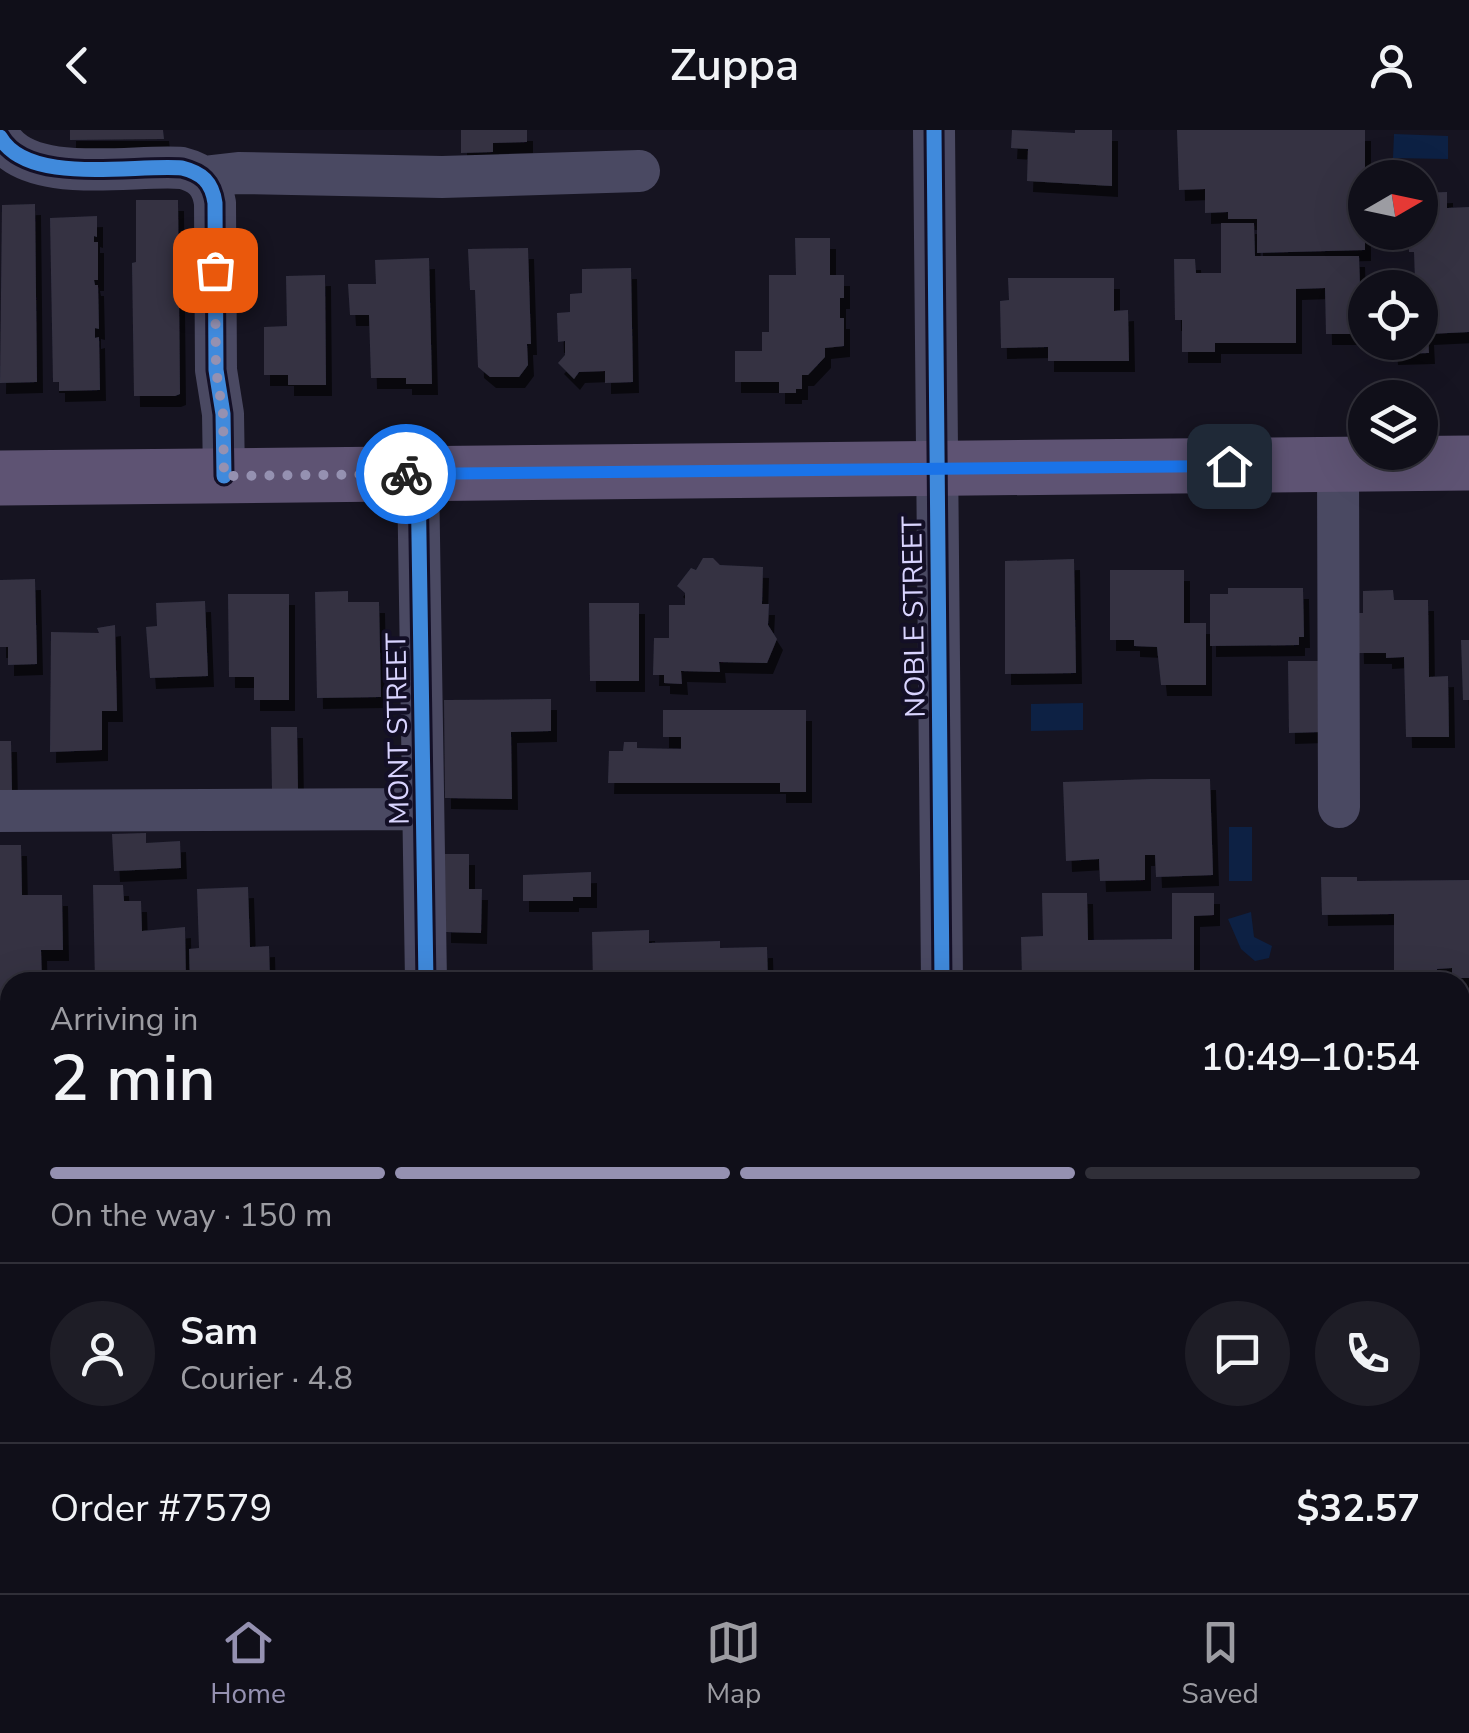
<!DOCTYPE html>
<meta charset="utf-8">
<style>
:root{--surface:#100f19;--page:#1e1d26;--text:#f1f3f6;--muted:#9c9ca2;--line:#302f38;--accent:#9591b1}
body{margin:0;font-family:"Nunito Sans",sans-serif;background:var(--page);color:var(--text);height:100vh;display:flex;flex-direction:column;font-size:38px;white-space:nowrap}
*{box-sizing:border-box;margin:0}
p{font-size:32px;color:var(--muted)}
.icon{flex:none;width:55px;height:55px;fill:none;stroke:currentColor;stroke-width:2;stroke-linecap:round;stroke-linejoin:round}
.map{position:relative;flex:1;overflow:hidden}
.drawer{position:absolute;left:0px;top:842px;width:1470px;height:622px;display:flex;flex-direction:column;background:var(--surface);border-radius:30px 30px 0 0;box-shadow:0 10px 40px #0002,0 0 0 2px var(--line)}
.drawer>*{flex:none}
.needle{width:65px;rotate:81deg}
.fabs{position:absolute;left:1348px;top:30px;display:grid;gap:20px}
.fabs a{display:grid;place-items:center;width:90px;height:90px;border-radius:50%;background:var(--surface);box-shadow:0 10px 40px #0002,0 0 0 2px var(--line);font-size:50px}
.pin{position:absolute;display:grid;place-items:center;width:85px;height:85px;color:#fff;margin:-42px;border-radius:20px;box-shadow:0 5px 15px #0006}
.courier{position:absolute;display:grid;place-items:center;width:100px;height:100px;margin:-50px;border:8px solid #1a73e8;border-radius:50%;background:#fff;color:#222;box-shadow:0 2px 12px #0007}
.head em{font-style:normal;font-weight:600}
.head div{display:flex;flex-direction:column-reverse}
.head{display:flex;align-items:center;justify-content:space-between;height:170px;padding:0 50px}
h1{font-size:65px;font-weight:600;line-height:75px}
.bar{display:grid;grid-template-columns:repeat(4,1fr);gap:15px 10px;align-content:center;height:120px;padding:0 50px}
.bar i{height:12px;border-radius:8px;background:var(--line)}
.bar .active{background:var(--accent)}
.bar p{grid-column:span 4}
.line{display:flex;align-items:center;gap:25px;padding:0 50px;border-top:2px solid var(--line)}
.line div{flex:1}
.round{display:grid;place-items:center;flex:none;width:105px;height:105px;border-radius:52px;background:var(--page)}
header{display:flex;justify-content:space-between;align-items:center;height:130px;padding:0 50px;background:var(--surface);font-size:45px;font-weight:600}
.tab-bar{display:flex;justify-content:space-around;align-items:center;height:140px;border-top:2px solid var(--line);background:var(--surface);font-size:28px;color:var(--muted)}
.tab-bar a{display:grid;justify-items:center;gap:5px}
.tab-bar .active{color:var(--accent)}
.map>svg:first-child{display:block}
.water{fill:#0d2144}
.building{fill:#343243;filter:url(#shadow)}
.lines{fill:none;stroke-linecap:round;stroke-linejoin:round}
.minor{stroke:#4a4962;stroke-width:42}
.major{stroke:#5e5373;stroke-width:55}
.cycleway-casing{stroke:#130f26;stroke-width:21}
.cycleway{stroke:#408adc;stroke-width:15}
.done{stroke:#9591b1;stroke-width:10;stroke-dasharray:0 18}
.route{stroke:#1a73e8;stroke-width:12}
.labels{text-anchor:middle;stroke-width:8;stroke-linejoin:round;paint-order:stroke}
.street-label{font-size:28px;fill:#d9d4ff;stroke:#130f26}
</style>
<header><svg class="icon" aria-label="back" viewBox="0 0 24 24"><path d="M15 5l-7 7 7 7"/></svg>Zuppa<svg class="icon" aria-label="person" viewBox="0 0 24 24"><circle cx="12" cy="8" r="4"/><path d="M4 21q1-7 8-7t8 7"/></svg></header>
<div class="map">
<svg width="1469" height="1463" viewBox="0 0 1469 1463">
<defs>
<filter id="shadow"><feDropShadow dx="6" dy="11" stdDeviation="0" flood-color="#0009"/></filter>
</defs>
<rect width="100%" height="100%" fill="#161421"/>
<path class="water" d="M1394 4 1448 6V29L1393 28Z
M1083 573V600L1031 601V574Z
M1229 697H1252V751H1229Z
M1251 782 1254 807 1272 816 1269 828 1255 831 1241 819 1228 789Z"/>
<path class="building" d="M70 0H163L164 9 70 10Z
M461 0H527V12L493 13V22L461 23Z
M1012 0 1075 3V0H1112V56L1027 51 1028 19 1011 18Z
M1177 0H1365V120L1257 123V89H1228V82L1205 83V59L1179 60Z
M1447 62V78L1469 77V202L1428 204 1429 223 1392 224 1391 212H1420V158H1379L1378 151 1415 150 1414 122H1409L1408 102H1420V63Z
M136 70H178L180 264 175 266H134L132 133 136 132Z
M35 74 37 252 0 253 2 75Z
M97 86V107L94 106V112H98V150H94L95 155H98L99 199 95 198V208L99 207 100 260 59 261V252H53L50 88Z
M1221 93H1254L1255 126H1359L1361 184H1357V204H1326L1325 158 1296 159V213H1215V222H1182V190H1175L1174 129H1195L1196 143H1221Z
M795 108H830V145H844V168H840V188H844V216L825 218V227L808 245H802V259H796V263H779V252H735V221H762V202H769V145H796Z
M528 118 531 214H527L528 235 519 247H490L478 237 475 160H470L468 119Z
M429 128 432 254H406V248H371L369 185H350L348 154H376L375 130Z
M631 138 633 252 605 253V241L579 242 574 249 558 233 565 225V211L558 212 557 183 570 182V164L582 163V139Z
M325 145 326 255H288V245H264V197L287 196 286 146Z
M1008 148H1114V181L1128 180 1129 231H1048V217L1001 218 1000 171 1009 170Z
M703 428H713L720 435 763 437 762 474H769L768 495 777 509 767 533 719 532 720 542 681 541 682 554 664 553V545H653L654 508H669V475H685V463L677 456 691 438 696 440Z
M1074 429 1076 543 1005 544V431Z
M1110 440H1184V493H1206V555H1161L1157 517 1134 516V510H1110Z
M35 449 37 534 8 535V517H0V450Z
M1228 458H1303L1304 507H1299V515L1210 516V464H1228Z
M1393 460 1394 470H1428L1429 547 1448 546 1449 607H1406L1404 527 1386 528V523H1358L1357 483H1363V461Z
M348 461V472H379L381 567 317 568 315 462Z
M228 464H289V570H254V547H229Z
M205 471 208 546 150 548 146 497 157 496 156 473Z
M589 473H639V551H590Z
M115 495 117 581H102V620L50 622 51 502 99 503 97 498Z
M1461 510H1469V570H1463Z
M1288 531H1320V602L1289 603Z
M551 569V601L511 602 512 669 445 668 444 570Z
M663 580H806V662H780V653H608L609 621H623L624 612H637V618L681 619V607H663Z
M271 597H297L298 660 272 661Z
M0 611H11L12 661H0Z
M1151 649H1210L1213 745 1156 747 1155 725H1145V750L1100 751 1099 729 1066 731 1063 652Z
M146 703V713L180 711 181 738 114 741 112 704Z
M0 715H21L22 765H62L63 820H41L42 852H10V888H0Z
M445 724H469V759H482L481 803 445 802Z
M591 742V767H573V771H523V745Z
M1321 747H1357V751L1469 750V848H1452V838L1437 839 1438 849H1394V784L1322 785Z
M93 755H123L124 771H141L142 801 185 797 186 852H95Z
M248 757 250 817 269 816 270 852H190L189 819 199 818 197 759Z
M1042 763H1087L1088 810 1172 809V763H1214V785L1194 786V843L1054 845 1055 849H1022L1021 807 1043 806Z
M649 800V813L720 811V818L767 817 768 852H593L592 802Z
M1460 865H1469V961H1460Z
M1469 972V1052H1460V973Z
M10 1040V1086L0 1087V1055H4V1041Z
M1460 1212H1469V1245H1460Z
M0 1256H10V1309H0Z
M114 1455V1463H72L75 1455Z
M149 1455H199V1463H149Z
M637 1455H691V1463H637Z
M1437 1458H1469V1463H1437Z"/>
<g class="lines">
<path class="minor" d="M934 0 942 852
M0 7C28 56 133 34 182 38 202 43 212 52 215 73L216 240 223 284 224 346
M203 47 238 43 442 47 639 41
M1338 335 1339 677
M418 344 426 852
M0 681 423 679
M0 964H10
M0 1190 10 1189
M1460 1413H1469
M947 1455V1463"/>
<path class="major" d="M0 348 1469 333"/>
<defs>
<path id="cycleway" d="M934 0 942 852
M0 7C28 56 133 34 182 38 202 43 212 52 215 73L216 240 223 284 224 346
M418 344 426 852"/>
</defs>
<use href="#cycleway" class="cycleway-casing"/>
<use href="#cycleway" class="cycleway"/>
</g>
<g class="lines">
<path class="done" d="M215 140 216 240 223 284 224 346 406 344"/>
<path class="route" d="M406 344 1229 336"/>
</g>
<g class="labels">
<g class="street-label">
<text transform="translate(913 487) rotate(-91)" y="10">NOBLE STREET</text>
<text transform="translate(397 599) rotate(-91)" y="10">MONT STREET</text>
</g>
</g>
</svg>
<div class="fabs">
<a><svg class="needle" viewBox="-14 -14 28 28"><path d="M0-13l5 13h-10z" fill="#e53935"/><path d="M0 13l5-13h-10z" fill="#9c9ca2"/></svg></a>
<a><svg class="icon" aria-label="locate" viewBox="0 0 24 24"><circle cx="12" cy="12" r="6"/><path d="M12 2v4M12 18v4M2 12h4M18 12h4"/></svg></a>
<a><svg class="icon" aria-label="layers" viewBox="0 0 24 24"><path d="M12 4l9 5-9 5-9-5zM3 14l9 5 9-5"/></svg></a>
</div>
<div class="pin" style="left:215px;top:140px;background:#ea580c"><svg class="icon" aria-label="bag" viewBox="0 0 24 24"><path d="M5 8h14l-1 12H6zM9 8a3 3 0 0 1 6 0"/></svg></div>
<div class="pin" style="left:1229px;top:336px;background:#1f2937"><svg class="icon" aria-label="home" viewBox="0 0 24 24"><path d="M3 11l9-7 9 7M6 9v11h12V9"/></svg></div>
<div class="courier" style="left:406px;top:344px"><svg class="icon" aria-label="bike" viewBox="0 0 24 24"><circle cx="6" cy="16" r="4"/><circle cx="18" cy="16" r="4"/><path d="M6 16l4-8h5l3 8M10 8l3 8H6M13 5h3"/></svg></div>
<section class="drawer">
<div class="head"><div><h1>2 min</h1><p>Arriving in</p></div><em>10:49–10:54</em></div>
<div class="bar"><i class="active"></i><i class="active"></i><i class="active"></i><i></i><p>On the way · 150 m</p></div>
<div class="line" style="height:180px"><a class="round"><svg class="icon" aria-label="person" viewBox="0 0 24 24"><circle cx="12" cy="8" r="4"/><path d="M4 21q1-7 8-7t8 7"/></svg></a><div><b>Sam</b><p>Courier · 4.8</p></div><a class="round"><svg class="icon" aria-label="chat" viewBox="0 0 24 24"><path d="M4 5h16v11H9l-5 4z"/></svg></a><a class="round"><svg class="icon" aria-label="phone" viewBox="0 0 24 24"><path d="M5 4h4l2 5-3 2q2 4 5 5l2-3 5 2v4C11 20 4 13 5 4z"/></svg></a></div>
<div class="line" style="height:130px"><div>Order #7579</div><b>$32.57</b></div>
</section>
</div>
<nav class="tab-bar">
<a class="active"><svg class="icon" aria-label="home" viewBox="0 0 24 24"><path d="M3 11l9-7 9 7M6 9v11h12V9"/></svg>Home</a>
<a><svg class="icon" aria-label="map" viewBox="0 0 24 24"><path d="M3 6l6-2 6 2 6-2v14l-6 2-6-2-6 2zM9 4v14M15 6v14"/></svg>Map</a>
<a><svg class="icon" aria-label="saved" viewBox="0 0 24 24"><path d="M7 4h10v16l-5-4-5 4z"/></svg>Saved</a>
</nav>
